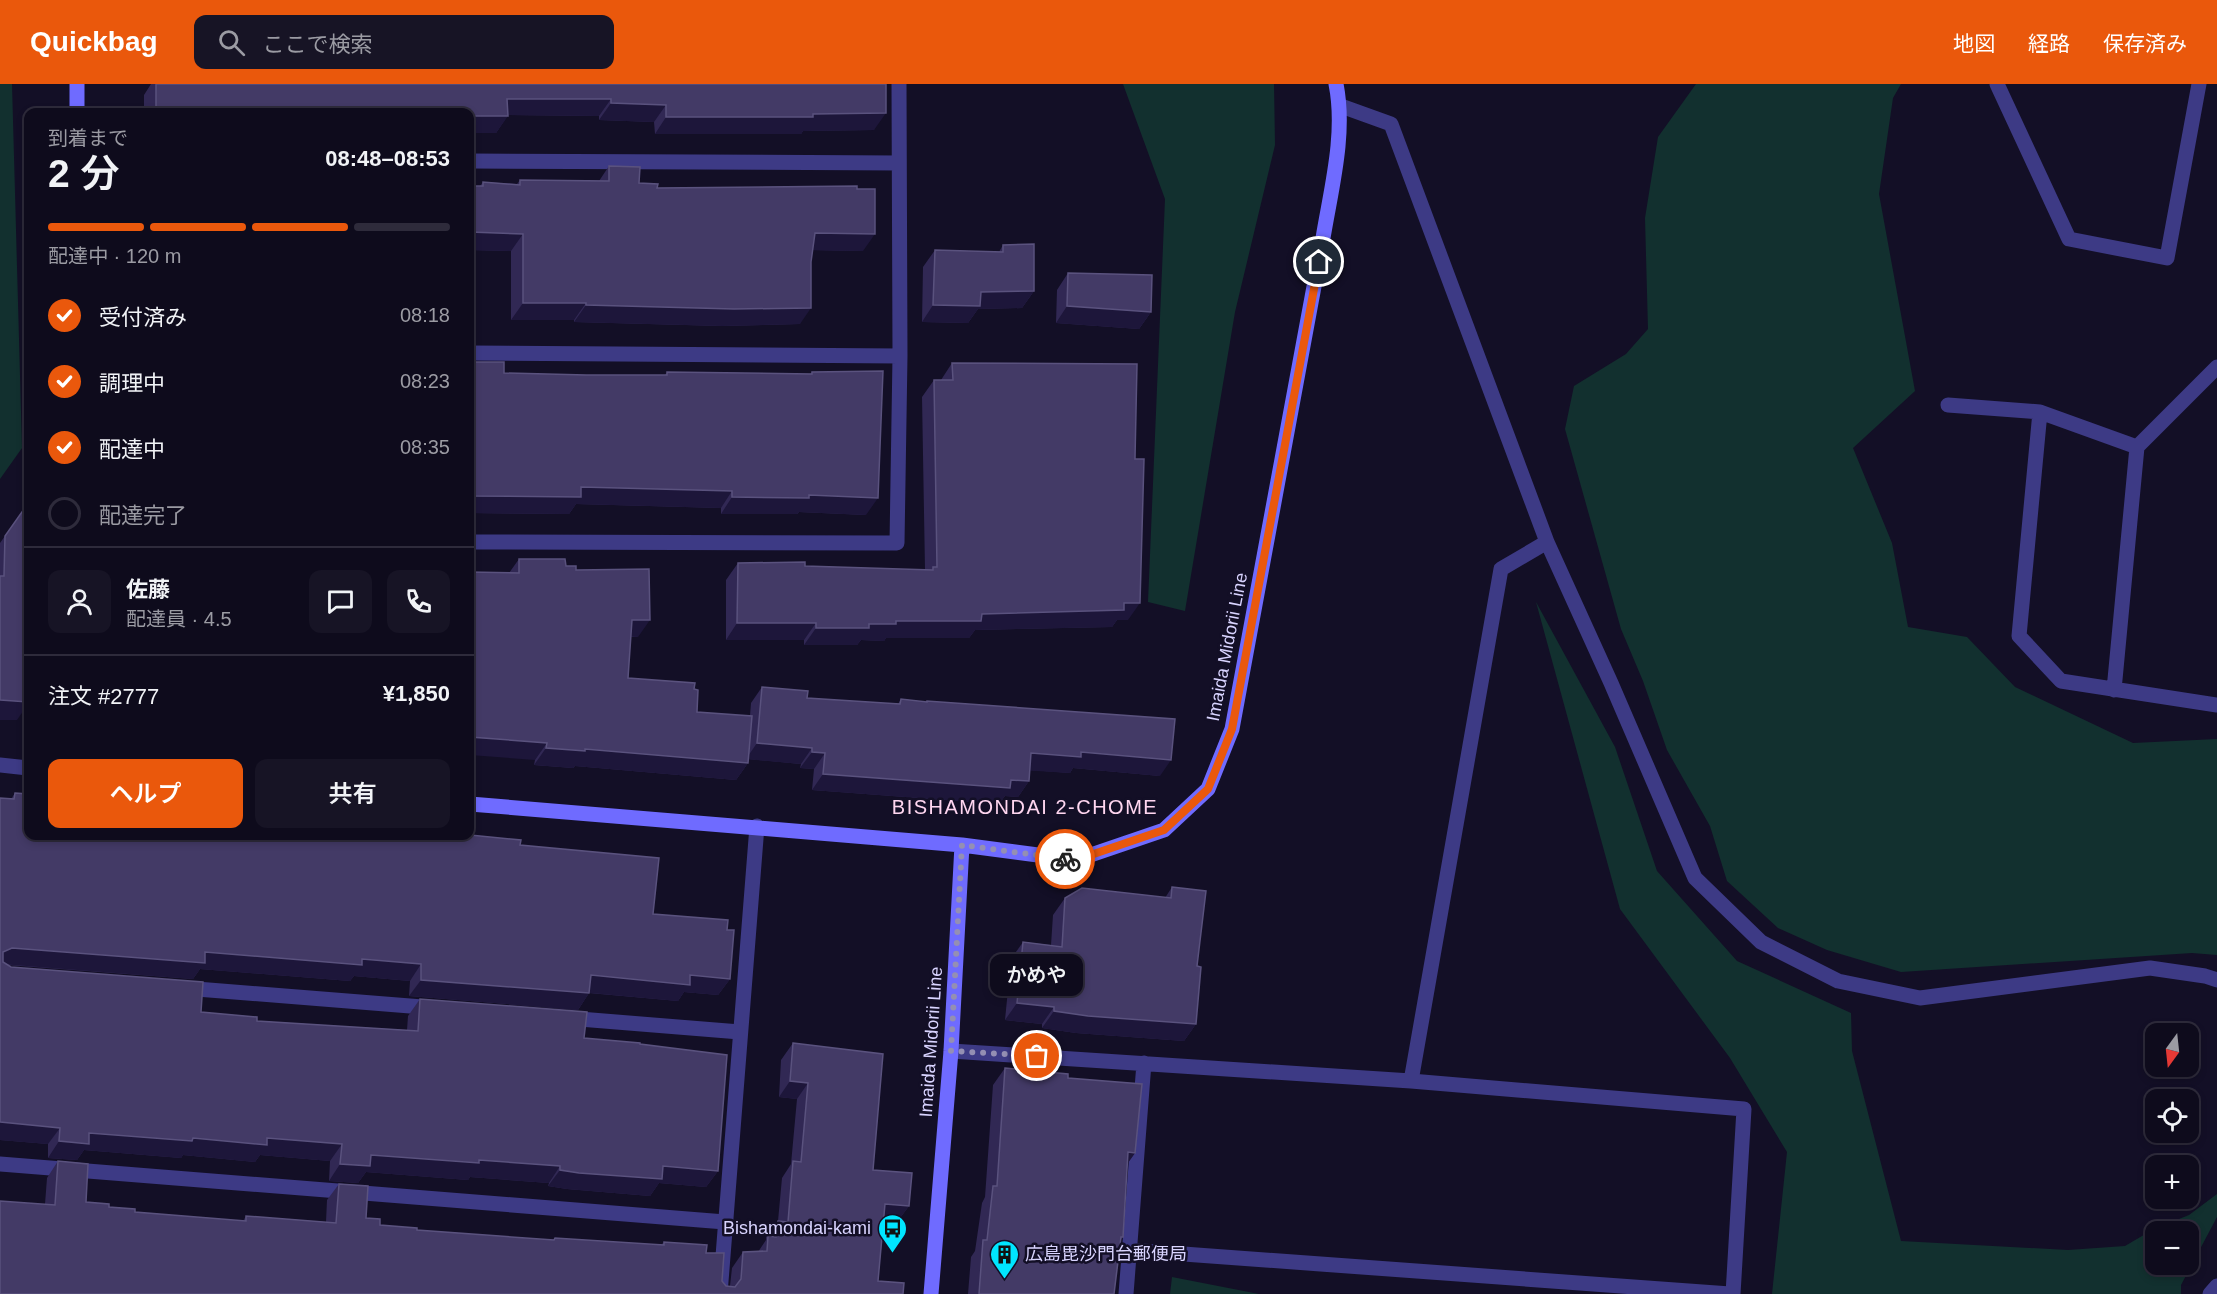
<!DOCTYPE html>
<html lang="ja">
<meta charset="utf-8">
<style>
:root{--surface:#0e0b1c;--page:#171425;--text:#f1f3f6;--muted:#9b9ba3;--line:#2e2b3b;--accent:#ea580c}
body{margin:0;font-family:Helvetica,"Noto Sans JP",sans-serif;background:var(--page);color:var(--text);height:100vh;display:flex;flex-direction:column;font-size:22px;white-space:nowrap}
*{box-sizing:border-box;margin:0}
p{font-size:20px;color:var(--muted)}
.icon{flex:none;width:33px;height:33px;fill:none;stroke:currentColor;stroke-width:2;stroke-linecap:round;stroke-linejoin:round}
.map{position:relative;flex:1;overflow:hidden}
.panel{position:absolute;left:24px;top:24px;width:450px;height:732px;display:flex;flex-direction:column;background:var(--surface);border-radius:12px;box-shadow:0 3px 9px #0003,0 0 0 2px var(--line)}
.panel>*{flex:none}
.needle{width:39px;rotate:195deg}
.buttons{position:absolute;left:2145px;top:939px;display:grid;gap:12px}
.buttons a{display:grid;place-items:center;width:54px;height:54px;border-radius:12px;background:var(--surface);box-shadow:0 3px 9px #0003,0 0 0 2px var(--line);font-size:30px}
.pin{position:absolute;display:grid;place-items:center;width:51px;height:51px;color:#fff;margin:-26px;border:3px solid #fff;border-radius:50%;box-shadow:0 2px 6px #0007}
.courier{position:absolute;display:grid;place-items:center;width:60px;height:60px;margin:-30px;border:4px solid #ea580c;border-radius:50%;background:#fff;color:#222;box-shadow:0 2px 8px #0007}
.bubble{position:absolute;height:42px;border-radius:12px;background:var(--surface);box-shadow:0 3px 9px #0003,0 0 0 2px var(--line);font-size:20px;font-weight:600;line-height:42px;text-align:center}
.headline em{font-style:normal;font-weight:600}
.headline div{display:flex;flex-direction:column-reverse}
.headline{display:flex;align-items:center;justify-content:space-between;height:102px;padding:0 24px}
h1{font-size:39px;font-weight:600;line-height:45px}
.bar{display:grid;grid-template-columns:repeat(4,1fr);gap:9px 6px;align-content:center;height:72px;padding:0 24px}
.bar i{height:8px;border-radius:4px;background:var(--line)}
.bar .selected{background:var(--accent)}
.bar p{grid-column:span 4}
.line{display:flex;align-items:center;gap:15px;padding:0 24px;border-top:2px solid var(--line)}
.line div{flex:1}
.round{display:grid;place-items:center;flex:none;width:63px;height:63px;border-radius:12px;background:var(--page)}
ol{padding:0 24px;list-style:none}
li{display:flex;align-items:center;gap:18px;height:66px}
li p{margin-inline-start:auto}
li .icon{padding:6px;border-radius:50%;background:var(--accent);color:#fff;stroke-width:4}
li:last-child{color:var(--muted)}
li i{width:33px;height:33px;border:3px solid var(--line);border-radius:50%}
.button{display:flex;gap:12px;margin-top:auto;padding:12px 24px}
.button a{flex:1;height:69px;border-radius:12px;background:var(--accent);color:#fff;font-size:24px;font-weight:600;line-height:69px;text-align:center}
.button a+a{background:var(--page);color:var(--text)}
header{display:flex;align-items:center;gap:36px;box-sizing:border-box;height:84px;padding:0 30px;background:var(--accent);color:#fff}
header strong{font-size:28px}
nav{display:flex;gap:33px;margin-inline-start:auto;font-size:21px}
.search{width:420px;height:54px;background:var(--page);display:flex;align-items:center;gap:15px;box-sizing:border-box;padding:0 21px;border-radius:12px;color:var(--muted);font-size:22px}
.map>svg:first-child{display:block}
.green{fill:#12302f;fill-rule:evenodd}
.lines{fill:none;stroke-linecap:round;stroke-linejoin:round}
.street{stroke:#3d3a85;stroke-width:15}
.secondary{stroke:#6f6bff;stroke-width:15}
.wall{fill:#312854}
.shaded-wall{fill:#1d163a}
.building{fill:#433a66;stroke:#5a527e;stroke-width:1.5}
.done{stroke:#948fb3;stroke-width:6;stroke-dasharray:0 10.8}
.route{stroke:#ea580c;stroke-width:8}
.labels{text-anchor:middle;stroke-width:5;stroke-linejoin:round;paint-order:stroke}
.street-label{font-size:18px;fill:#d9d4ff;stroke:#130f26}
.poi-label{font-size:18px;fill:#d9d4ff;stroke:#130f26;text-anchor:end}
.neighbourhood-label{font-size:20px;letter-spacing:1.5px;fill:#ffd6f0;stroke:#130f26}
</style>
<header>
<strong>Quickbag</strong>
<div class="search"><svg class="icon" aria-label="search" viewBox="0 0 24 24"><circle cx="10" cy="10" r="6"/><path d="M15 15l6 6"/></svg>ここで検索</div>
<nav><a>地図</a><a>経路</a><a>保存済み</a></nav>
</header>
<div class="map">
<svg width="2217" height="1210" viewBox="0 0 2217 1210">
<rect width="100%" height="100%" fill="#130f26"/>
<path class="green" d="M0 0H12L22 364 0 395Z
M1123 0H1274L1275 61 1235 228 1185 527 1148 518 1165 115Z
M1696 0H1901L1893 14 1879 110 1915 307 1853 364 1892 459 1908 543 1967 553 2015 603 2133 659 2217 655V871L2192 869 1901 888 1827 866 1778 844 1727 797 1710 742 1667 666 1643 597 1621 545 1565 345 1574 302 1626 270 1648 245 1645 134 1658 53Z
M1536 518 1615 663 1657 787 1737 877 1851 929 1852 967 1901 1157 2068 1166 2125 1162 2154 1145 2189 1131 2217 1110V1133L2181 1201V1210H1772L1787 1068 1730 974 1620 825ZM2156 1148H2188V1180H2156Z
M1172 1193 1259 1210H1170Z"/>
<g class="lines">
<path class="street" d="M1997 0 2069 155 2167 174 2199 0
M1341 22 1391 40 1547 458 1611 599 1695 794 1761 858 1838 897 1920 914 2150 884 2205 892 2217 896
M470 77 899 79
M470 269 900 272
M1948 321 2040 328 2137 363
M2040 328 2019 552 2061 597 2217 621
M470 458 897 459 900 272 899 0
M2114 606 2137 363 2217 283
M0 681 28 684
M184 904 435 924
M567 934 740 948
M951 967 1411 997 1744 1025 1733 1210
M1411 997 1501 485 1547 458
M0 1080 725 1138
M1129 1166 1730 1210
M720 1210 757 742
M1126 1210 1144 979
M2210 1210 2217 1202"/>
<path class="secondary" d="M77 28V0
M470 720 962 761 1076 776 1164 746 1208 705 1232 645 1323 154C1331 105 1346 50 1336 0
M931 1210 951 967 962 761"/>
</g>
<path class="wall" d="M151 0H886L874 46 803 47 801 50H655L654 38 599 36V32L508 31 496 49H470V28H144V11Z
M609 82 639 99 657 104 863 167 813 166 800 240 722 242 574 238V236H511V167L470 166V102H480L483 98 517 100 520 96 599 97Z
M1003 161 1034 207 1022 224 978 225 968 239 922 238 923 183 935 166 999 168Z
M1068 189 1151 228 1139 245 1056 239 1057 206Z
M470 278 504 289 586 291H665L667 288 810 290 812 288 866 431 799 428 797 430H721V424L576 420 569 430 470 429Z
M952 279 1128 536H1117L1112 543 975 546 969 554H886L884 557 861 556 857 561H804V556H726V496L738 479 805 482 925 486 922 313 934 296H941Z
M24 425 17 636H0V459Z
M519 475 566 482 576 486 638 553H631L628 594 694 605 697 628 750 632 751 619 762 603 807 614 898 620 901 615 926 618 927 617 1160 692 1073 684 1070 689 1030 686 1029 697 1018 713 1005 712 999 720 812 706 814 685 800 684 801 680 748 675V679L736 696 575 682 573 684 534 681 535 676 509 489Z
M15 709 28 752 520 761 653 830 727 846 730 895 718 911 684 908 678 917 589 909 578 926 409 912 410 897 354 892 350 897 200 885 193 895 7 881 11 883 201 928 257 937 407 946 408 932 420 915 584 954 640 960 718 1087 706 1103 659 1099 650 1112 567 1105 548 1102 549 1099 470 1093 468 1096 366 1088 358 1099 329 1097 330 1077 260 1071 255 1078 183 1071 181 1074 84 1066 77 1076 48 1074V1060L0 1056 11 715Z
M1172 803 1197 882 1196 940 1184 957 1076 949 1042 944V940L1005 936 1011 875 1023 858 1051 861 1053 831 1065 814H1165Z
M793 959 873 1086 909 1122 897 1138 884 1137 878 1197 903 1210H0L45 1120 47 1094 58 1077 86 1118 135 1128 243 1137 246 1132 326 1138 327 1116 339 1100 366 1134 380 1141 417 1146 553 1156 555 1154 661 1161 664 1158 706 1169 722 1197 726 1202H730L732 1184 743 1168H758L766 1156V1153L778 1137 782 1094 791 1080 797 1015 779 1013 781 976Z
M1005 984 1068 994 1135 1069 1127 1080 1123 1153 1120 1157 1114 1210H968L971 1173 975 1167 982 1119 985 1113 993 1001Z"/>
<path class="shaded-wall" d="M507 15H611L599 32 496 31Z
M611 19 666 21 654 38 599 36Z
M886 29 874 46 803 47 801 50H655L666 33Z
M470 32H508L496 49H470Z
M470 148 523 150 511 167 470 166Z
M815 149 875 150 863 167 804 166Z
M1034 207 1022 224 978 225 968 239 922 238 933 221 981 208Z
M523 219H586L574 236H511Z
M586 221 811 224 800 240 722 242 574 238Z
M1067 222 1151 228 1139 245 1056 239Z
M581 403 732 407 721 424 576 420 569 430 470 429V412Z
M809 411 878 414 866 431 799 428 797 430H721L732 413Z
M1124 519H1140L1128 536H1117L1112 543 975 546 969 554H886L884 557 861 556 857 561H804L816 544 982 530Z
M632 536H650L638 553 620 552Z
M737 539H816L804 556H726Z
M0 616 28 618V620L17 636H0Z
M470 653 547 659 535 676 470 671Z
M757 659 812 664 801 680 746 675Z
M546 664 585 665 748 679 736 696 575 682 573 684 534 681Z
M812 668 825 669 814 685 800 684Z
M1081 668 1171 676 1160 692 1073 684 1070 689 1020 686 1031 669Z
M823 690 1011 696 1029 697 1018 713 1005 712 999 720 812 706Z
M12 864 205 868 362 875 421 880 410 897 354 892 350 897 200 885 193 895 1 880 3 868Z
M591 891H690L730 895 718 911 684 908 678 917 580 908Z
M421 896 589 909 578 926 409 912Z
M1017 919 1054 923 1042 940 1005 936Z
M1054 927 1196 940 1184 957 1076 949 1042 944Z
M790 997 808 999 797 1015 779 1013Z
M0 1038 60 1044 48 1060 0 1056Z
M89 1049 193 1054H267L342 1060 330 1077 260 1071 255 1078 183 1071 181 1074 84 1066 77 1076 48 1074 59 1057Z
M1128 1068 1135 1069 1123 1086Z
M371 1071 479 1076 560 1082 549 1099 470 1093 468 1096 366 1088 358 1099 329 1097 340 1080Z
M663 1082 718 1087 706 1103 659 1099 650 1112 567 1105 548 1102 560 1086Z
M885 1120 909 1122 897 1138 874 1136Z"/>
<path class="building" d="M156 0H886V29L813 30V33H666V21L611 19V15H507L508 32H470V28H156Z
M609 82 640 83 639 99 658 100 657 104 857 102V105H875V150L815 149 811 178V224L734 225 586 221V219H523V150L470 148V102H483V98L520 101V96L609 97Z
M1034 160V207L981 208 980 222 933 221 935 166 1003 168V161Z
M1068 189 1152 191 1151 228 1067 222Z
M470 278H504V289L586 291H667V288L812 290V288L883 287 878 414 809 411V414L732 413V407L581 403V413L470 412Z
M952 279 1137 280 1135 375H1144L1140 519H1124V526L982 530 981 537H896V540H869V544H816V539H737L738 479 805 478V482L933 486V483H937L934 296H953Z
M24 425 28 426V618L0 616V492H4L5 452Z
M519 475H565L566 482H576V486L649 485 650 536H632L628 594 695 599 694 605 698 606 697 628 752 632 748 679 585 665V667L546 664 547 659 470 653V488L519 489Z
M762 603 808 607 807 614 900 620 901 615 927 618V617L1175 635 1171 676 1081 668V673L1031 669 1029 697 1011 696 1010 704 823 690 825 669 812 668V664L757 659Z
M15 709 28 710V752L470 751 521 756 520 761 659 774 653 830 728 836 727 846H734L730 895 690 891V901L591 891 589 909 421 896V880L362 875V881L205 868V879L12 864 3 868V878L11 883 203 898 201 928 257 933V937L418 947 420 915 587 928 584 954 640 959V960L727 971 718 1087 663 1082 662 1095 579 1089 560 1086V1082L479 1076V1079L371 1071 370 1082 340 1080 342 1060 267 1054V1061L193 1054 192 1057 89 1049V1060L59 1057 60 1044 0 1038V714L14 715Z
M1172 803 1206 807 1197 882 1201 883 1196 940 1088 932 1054 927V923L1017 919 1023 858 1062 863 1065 814 1082 804 1171 814Z
M793 959 883 970 873 1086 912 1089 909 1122 885 1120 878 1197 904 1199 903 1210H0V1117L55 1121 58 1077 88 1080 86 1118 109 1120V1123L135 1125V1128L246 1137V1132L336 1139 339 1100 368 1102 366 1134 380 1135V1141L417 1144V1146L554 1156 555 1154 664 1161V1158L707 1161 706 1169H724L722 1197 726 1202 735 1203 741 1195 743 1168 767 1167 768 1152 776 1153 778 1137 788 1138 793 1077 801 1078 808 999 790 997Z
M1005 984 1068 990V994L1142 1000 1135 1069 1128 1068 1123 1153H1121L1114 1210H979L983 1156H987L993 1102H997Z"/>
<g class="lines">
<path class="done" d="M1037 972 951 967 962 761 1065 775"/>
<path class="route" d="M1065 775 1076 776 1164 746 1208 705 1232 645 1319 178"/>
</g>
<defs>
<symbol id="bus-pin" viewBox="-11 -11 22 30"><path d="M0 17L-7.5 6A9.5 9.5 0 1 1 7.5 6Z" fill="#00e5ff" stroke="#130f26"/><path d="M-5-6H5V4H4V6H2V4H-2V6H-4V4H-5ZM-3.5-4V0h7V-4ZM-3.5 1.2v1.5H-2V1.2ZM2 1.2v1.5H3.5V1.2Z" fill="#111"/></symbol>
<symbol id="building-pin" viewBox="-11 -11 22 30"><path d="M0 17L-7.5 6A9.5 9.5 0 1 1 7.5 6Z" fill="#00e5ff" stroke="#130f26"/><path d="M-4-6H4V6H1V3H-1V6H-4ZM-2.5-4.3h1.7v1.8h-1.7ZM.8-4.3h1.7v1.8H.8ZM-2.5-1h1.7V.8h-1.7ZM.8-1h1.7V.8H.8Z" fill="#111"/></symbol>
</defs>
<g fill-rule="evenodd">
<use href="#bus-pin" x="876" y="1128" width="33" height="45"/>
<use href="#building-pin" x="988" y="1154" width="33" height="45"/>
</g>
<g class="labels">
<g class="street-label">
<text transform="translate(1227 563) rotate(-79)" y="6">Imaida Midorii Line</text>
<text transform="translate(931 958) rotate(-86)" y="6">Imaida Midorii Line</text>
</g>
<g class="poi-label">
<text x="871" y="1150">Bishamondai-kami</text>
<text x="1025" y="1176" text-anchor="start">広島毘沙門台郵便局</text>
</g>
<g class="neighbourhood-label">
<text x="1025" y="730">BISHAMONDAI 2-CHOME</text>
</g>
</g>
</svg>
<div class="buttons">
<a><svg class="needle" viewBox="-14 -14 28 28"><path d="M0-13l5 13h-10z" fill="#e53935"/><path d="M0 13l5-13h-10z" fill="#9b9ba3"/></svg></a>
<a><svg class="icon" aria-label="locate" viewBox="0 0 24 24"><circle cx="12" cy="12" r="6"/><path d="M12 2v4M12 18v4M2 12h4M18 12h4"/></svg></a>
<a>+</a>
<a>−</a>
</div>
<div class="pin" style="left:1037px;top:972px;background:#ea580c"><svg class="icon" aria-label="bag" viewBox="0 0 24 24"><path d="M5 8h14l-1 12H6zM9 8a3 3 0 0 1 6 0"/></svg></div>
<div class="pin" style="left:1319px;top:178px;background:#1f2937"><svg class="icon" aria-label="home" viewBox="0 0 24 24"><path d="M3 11l9-7 9 7M6 9v11h12V9"/></svg></div>
<div class="courier" style="left:1065px;top:775px"><svg class="icon" aria-label="bike" viewBox="0 0 24 24"><circle cx="6" cy="16" r="4"/><circle cx="18" cy="16" r="4"/><path d="M6 16l4-8h5l3 8M10 8l3 8H6M13 5h3"/></svg></div>
<div class="bubble" style="left:990px;top:870px;width:93px">かめや</div>
<section class="panel">
<div class="headline"><div><h1>2 分</h1><p>到着まで</p></div><em>08:48–08:53</em></div>
<div class="bar"><i class="selected"></i><i class="selected"></i><i class="selected"></i><i></i><p>配達中 · 120 m</p></div>
<ol>
<li><svg class="icon" aria-label="check" viewBox="0 0 24 24"><path d="M5 12l5 5 9-10"/></svg>受付済み<p>08:18</p></li>
<li><svg class="icon" aria-label="check" viewBox="0 0 24 24"><path d="M5 12l5 5 9-10"/></svg>調理中<p>08:23</p></li>
<li><svg class="icon" aria-label="check" viewBox="0 0 24 24"><path d="M5 12l5 5 9-10"/></svg>配達中<p>08:35</p></li>
<li><i></i>配達完了</li>
</ol>
<div class="line" style="height:108px"><a class="round"><svg class="icon" aria-label="person" viewBox="0 0 24 24"><circle cx="12" cy="8" r="4"/><path d="M4 21q1-7 8-7t8 7"/></svg></a><div><b>佐藤</b><p>配達員 · 4.5</p></div><a class="round"><svg class="icon" aria-label="chat" viewBox="0 0 24 24"><path d="M4 5h16v11H9l-5 4z"/></svg></a><a class="round"><svg class="icon" aria-label="phone" viewBox="0 0 24 24"><path d="M5 4h4l2 5-3 2q2 4 5 5l2-3 5 2v4C11 20 4 13 5 4z"/></svg></a></div>
<div class="line" style="height:78px"><div>注文 #2777</div><b>¥1,850</b></div>
<div class="button"><a>ヘルプ</a><a>共有</a></div>
</section>
</div>
